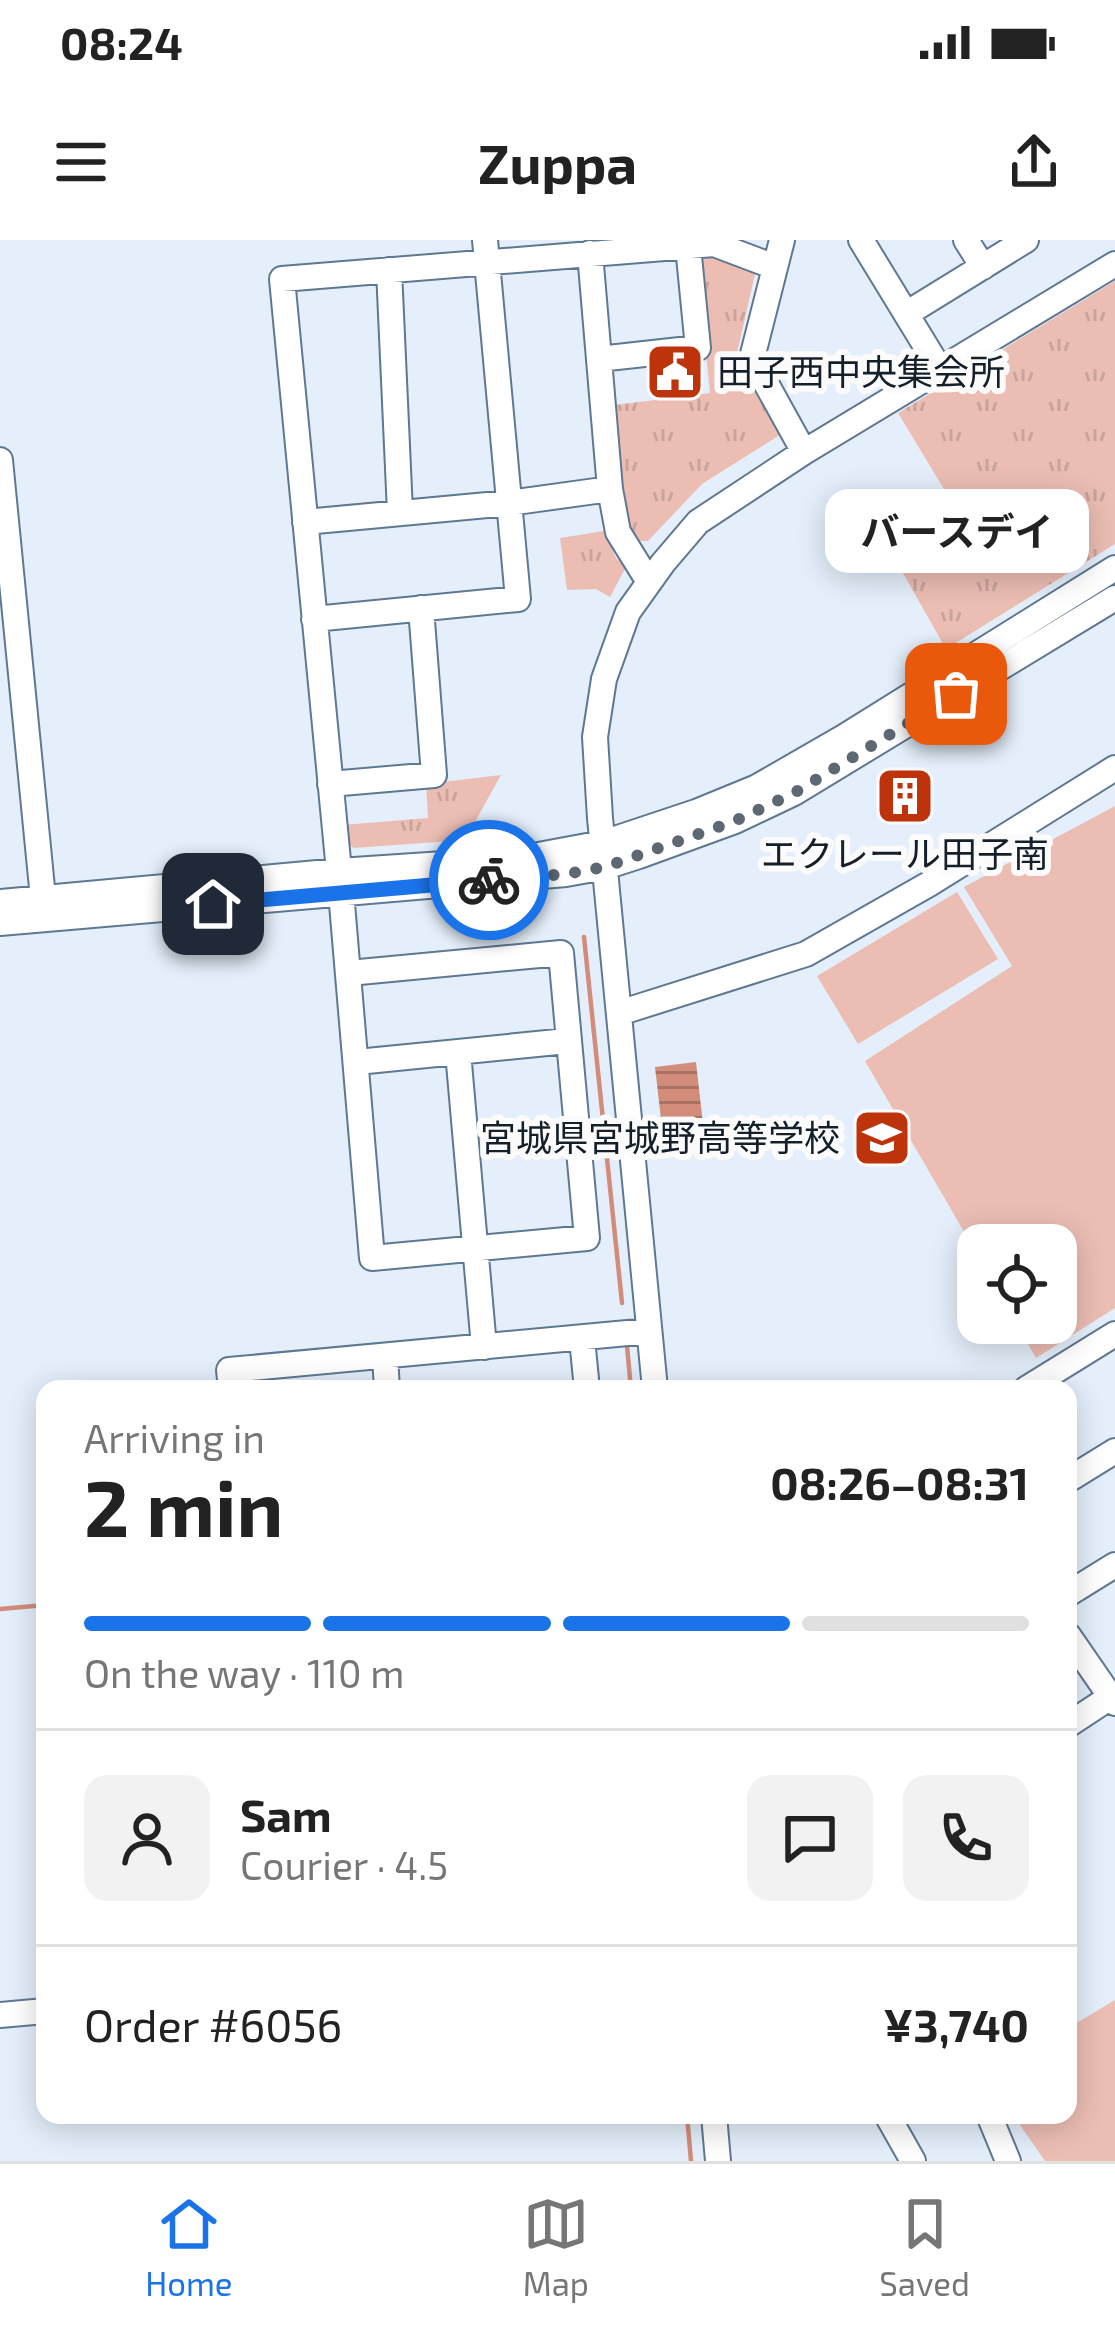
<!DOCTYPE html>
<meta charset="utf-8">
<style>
:root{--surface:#fff;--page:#f2f2f2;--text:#222;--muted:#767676;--line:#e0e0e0;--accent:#1a73e8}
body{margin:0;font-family:"Exo 2","Noto Sans JP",sans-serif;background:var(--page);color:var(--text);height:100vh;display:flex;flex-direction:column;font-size:45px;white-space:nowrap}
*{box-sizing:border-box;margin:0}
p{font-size:39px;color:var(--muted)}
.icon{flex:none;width:66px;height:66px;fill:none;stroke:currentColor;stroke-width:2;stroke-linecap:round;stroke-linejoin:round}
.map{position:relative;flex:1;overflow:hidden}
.drawer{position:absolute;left:36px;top:1140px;width:1041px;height:744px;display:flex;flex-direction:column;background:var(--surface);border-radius:24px;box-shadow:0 6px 30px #0003}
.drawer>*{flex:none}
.buttons{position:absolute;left:957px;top:984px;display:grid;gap:24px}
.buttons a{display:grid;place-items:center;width:120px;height:120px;border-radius:24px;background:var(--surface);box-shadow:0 6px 30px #0003;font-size:60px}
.pin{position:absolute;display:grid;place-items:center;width:102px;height:102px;color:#fff;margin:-51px;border-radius:24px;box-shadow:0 6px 18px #0006}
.courier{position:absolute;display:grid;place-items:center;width:120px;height:120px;margin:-60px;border:9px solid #1a73e8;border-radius:50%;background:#fff;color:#222;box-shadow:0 3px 15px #0007}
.bubble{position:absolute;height:84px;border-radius:24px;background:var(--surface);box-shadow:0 6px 30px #0003;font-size:39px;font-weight:700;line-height:84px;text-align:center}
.summary em{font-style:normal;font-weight:700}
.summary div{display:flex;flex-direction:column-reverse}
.summary{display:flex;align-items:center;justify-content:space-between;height:204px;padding:0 48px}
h1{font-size:78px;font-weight:700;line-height:90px}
.bar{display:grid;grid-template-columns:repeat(4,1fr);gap:18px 12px;align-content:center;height:144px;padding:0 48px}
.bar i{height:15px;border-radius:9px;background:var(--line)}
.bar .selected{background:var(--accent)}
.bar p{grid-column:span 4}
.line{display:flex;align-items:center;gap:30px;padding:0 48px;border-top:3px solid var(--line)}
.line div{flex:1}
.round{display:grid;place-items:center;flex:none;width:126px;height:126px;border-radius:24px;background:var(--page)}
.status{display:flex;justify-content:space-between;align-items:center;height:84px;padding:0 60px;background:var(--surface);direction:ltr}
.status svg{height:33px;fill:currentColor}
header{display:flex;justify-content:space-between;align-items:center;height:156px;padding:0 48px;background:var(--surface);font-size:54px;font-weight:700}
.tab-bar{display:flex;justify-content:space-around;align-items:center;height:168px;border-top:3px solid var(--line);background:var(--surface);font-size:33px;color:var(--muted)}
.tab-bar a{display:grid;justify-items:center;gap:6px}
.tab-bar .selected{color:var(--accent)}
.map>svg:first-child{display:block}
.grass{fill:url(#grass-tufts)}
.pitch{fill:#ecbeb3}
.water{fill:url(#water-rules)}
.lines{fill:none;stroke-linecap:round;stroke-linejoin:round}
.stream{stroke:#d38c7a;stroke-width:4.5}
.minor-casing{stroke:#5f7891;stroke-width:28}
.minor{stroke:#fff;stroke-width:24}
.done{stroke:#5d6872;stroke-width:12;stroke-dasharray:0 21.6}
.route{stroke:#1a73e8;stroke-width:15}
.labels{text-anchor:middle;stroke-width:12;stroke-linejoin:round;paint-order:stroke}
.poi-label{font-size:36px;fill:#151f29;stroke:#fbfbfb;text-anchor:start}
</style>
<div class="status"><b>08:24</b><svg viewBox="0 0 49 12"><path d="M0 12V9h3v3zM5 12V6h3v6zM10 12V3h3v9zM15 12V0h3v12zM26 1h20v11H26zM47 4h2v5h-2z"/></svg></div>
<header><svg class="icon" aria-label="menu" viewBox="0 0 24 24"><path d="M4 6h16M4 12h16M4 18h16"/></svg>Zuppa<svg class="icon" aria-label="share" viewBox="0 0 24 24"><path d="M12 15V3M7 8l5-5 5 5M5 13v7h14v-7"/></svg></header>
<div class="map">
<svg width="1115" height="1921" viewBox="0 0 1115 1921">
<defs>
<pattern id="grass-tufts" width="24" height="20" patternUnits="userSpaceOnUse" patternTransform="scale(3)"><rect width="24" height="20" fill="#ecbeb3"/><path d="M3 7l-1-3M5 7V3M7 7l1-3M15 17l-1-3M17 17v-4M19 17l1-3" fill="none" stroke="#caa39a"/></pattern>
<pattern id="water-rules" width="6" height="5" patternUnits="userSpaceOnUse" patternTransform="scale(3)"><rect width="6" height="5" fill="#d38c7a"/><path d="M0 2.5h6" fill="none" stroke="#aa7264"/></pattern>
</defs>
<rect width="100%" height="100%" fill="#e4effb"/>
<path class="grass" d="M713 17 756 30 737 113 783 193 702 244 648 301H639L631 294 624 282 615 165 710 153 697 27 702 20Z
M1115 41V304L946 409 887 305 953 264 898 173Z
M604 291 616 318 626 327 610 357 596 349 567 350 560 298Z
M501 535 465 600 354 608 344 602 342 585 428 578 426 544Z"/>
<path class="pitch" d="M1115 566V1068L1036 1118 1016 1083H1056V1005H978V1016L865 821 1012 726 964 647Z
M957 652 998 719 858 804 817 736Z
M1115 1760V1921H1045L1013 1875H1068V1788Z"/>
<path class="water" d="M696 822 703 884 662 888 655 827Z"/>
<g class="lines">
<path class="stream" d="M584 697 622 1063
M627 1106 631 1149
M0 1369 45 1365
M687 1875 691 1921"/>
<defs>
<path id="minor" d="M782 0 752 118 804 212
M861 0 941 131
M966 0 983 27
M590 13 610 249 618 292 649 342
M389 30 400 272
M906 74 1026 0
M599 119 698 108 688 6
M0 220 43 658
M305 282 509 263 610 249
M314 379 518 359 485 0
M330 544 434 535 421 368
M339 631 282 39 714 4 775 27
M341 652 372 1018 587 998 561 713 349 733
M0 662 339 631 517 619 603 603 696 572 757 547 844 497 1115 328
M0 683 566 634 605 627 639 616 735 581 794 553 1115 358
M619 773 806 714 929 644 1115 528
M458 812 484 1107
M357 822 567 801
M582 1099 587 1149
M385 1116 387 1149
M231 1149 229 1130 649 1091
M655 1149 600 578 595 497 604 439 628 372 663 323 698 282 804 212 1115 24
M1026 1149 1115 1094
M1068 1240 1115 1211
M1068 1354 1115 1325
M1068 1395 1115 1463
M1068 1485 1115 1454
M0 1775 45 1771
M714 1875 718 1921
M887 1875 913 1921
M989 1875 1008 1921"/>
</defs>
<use href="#minor" class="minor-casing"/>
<use href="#minor" class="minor"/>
</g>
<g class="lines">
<path class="done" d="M489 640 566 634 605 627 735 581 794 553 956 454"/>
<path class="route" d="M213 664 489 640"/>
</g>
<defs>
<symbol id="civic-square" viewBox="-11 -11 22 22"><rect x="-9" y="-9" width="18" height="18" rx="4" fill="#bd340c" stroke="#fbfbfb"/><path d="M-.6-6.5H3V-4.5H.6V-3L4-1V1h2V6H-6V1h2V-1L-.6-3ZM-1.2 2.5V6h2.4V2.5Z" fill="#fff"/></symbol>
<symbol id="building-square" viewBox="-11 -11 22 22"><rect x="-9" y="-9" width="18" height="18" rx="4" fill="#bd340c" stroke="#fbfbfb"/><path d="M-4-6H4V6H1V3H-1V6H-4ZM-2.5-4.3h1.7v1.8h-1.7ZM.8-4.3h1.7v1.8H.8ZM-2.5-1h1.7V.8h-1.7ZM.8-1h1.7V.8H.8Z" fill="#fff"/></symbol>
<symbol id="school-square" viewBox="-11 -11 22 22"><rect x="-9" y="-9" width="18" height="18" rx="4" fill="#bd340c" stroke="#fbfbfb"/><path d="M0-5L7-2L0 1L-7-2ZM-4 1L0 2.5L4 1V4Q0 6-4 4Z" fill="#fff"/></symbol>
</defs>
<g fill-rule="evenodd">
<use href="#civic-square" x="642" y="99" width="66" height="66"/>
<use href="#building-square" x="872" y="523" width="66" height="66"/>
<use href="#school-square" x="849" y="865" width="66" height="66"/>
</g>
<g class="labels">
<g class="poi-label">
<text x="717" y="145">田子西中央集会所</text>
<text x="905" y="627" text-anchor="middle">エクレール田子南</text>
<text x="840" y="911" text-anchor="end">宮城県宮城野高等学校</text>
</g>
</g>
</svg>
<div class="buttons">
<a><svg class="icon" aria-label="locate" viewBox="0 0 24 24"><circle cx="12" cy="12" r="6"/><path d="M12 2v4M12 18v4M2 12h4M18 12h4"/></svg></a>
</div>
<div class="pin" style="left:956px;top:454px;background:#ea580c"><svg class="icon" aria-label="bag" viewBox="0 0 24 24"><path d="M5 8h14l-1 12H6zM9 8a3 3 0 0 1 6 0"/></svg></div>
<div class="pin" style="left:213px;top:664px;background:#1f2937"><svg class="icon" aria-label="home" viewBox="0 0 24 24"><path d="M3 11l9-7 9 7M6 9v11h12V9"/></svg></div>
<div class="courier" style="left:489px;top:640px"><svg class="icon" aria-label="bike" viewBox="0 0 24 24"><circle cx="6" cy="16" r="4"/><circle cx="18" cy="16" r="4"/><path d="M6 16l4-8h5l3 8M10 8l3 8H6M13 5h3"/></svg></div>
<div class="bubble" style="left:825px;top:249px;width:264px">バースデイ</div>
<section class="drawer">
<div class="summary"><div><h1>2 min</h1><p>Arriving in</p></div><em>08:26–08:31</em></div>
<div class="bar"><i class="selected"></i><i class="selected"></i><i class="selected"></i><i></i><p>On the way · 110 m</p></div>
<div class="line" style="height:216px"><a class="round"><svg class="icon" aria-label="person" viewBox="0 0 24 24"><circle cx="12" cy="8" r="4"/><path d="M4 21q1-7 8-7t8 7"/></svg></a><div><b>Sam</b><p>Courier · 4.5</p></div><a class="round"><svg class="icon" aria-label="chat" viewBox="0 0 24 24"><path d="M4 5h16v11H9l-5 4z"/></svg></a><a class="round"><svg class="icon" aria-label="phone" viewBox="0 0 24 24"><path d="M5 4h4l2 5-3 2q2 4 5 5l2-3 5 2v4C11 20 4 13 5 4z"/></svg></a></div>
<div class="line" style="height:156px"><div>Order #6056</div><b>¥3,740</b></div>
</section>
</div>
<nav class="tab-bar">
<a class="selected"><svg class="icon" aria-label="home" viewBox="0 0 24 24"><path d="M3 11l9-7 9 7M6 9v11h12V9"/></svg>Home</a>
<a><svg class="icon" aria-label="map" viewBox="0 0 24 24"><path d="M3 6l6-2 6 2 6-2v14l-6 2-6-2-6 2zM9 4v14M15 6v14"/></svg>Map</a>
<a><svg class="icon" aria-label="saved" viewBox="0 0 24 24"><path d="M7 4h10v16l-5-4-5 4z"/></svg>Saved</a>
</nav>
